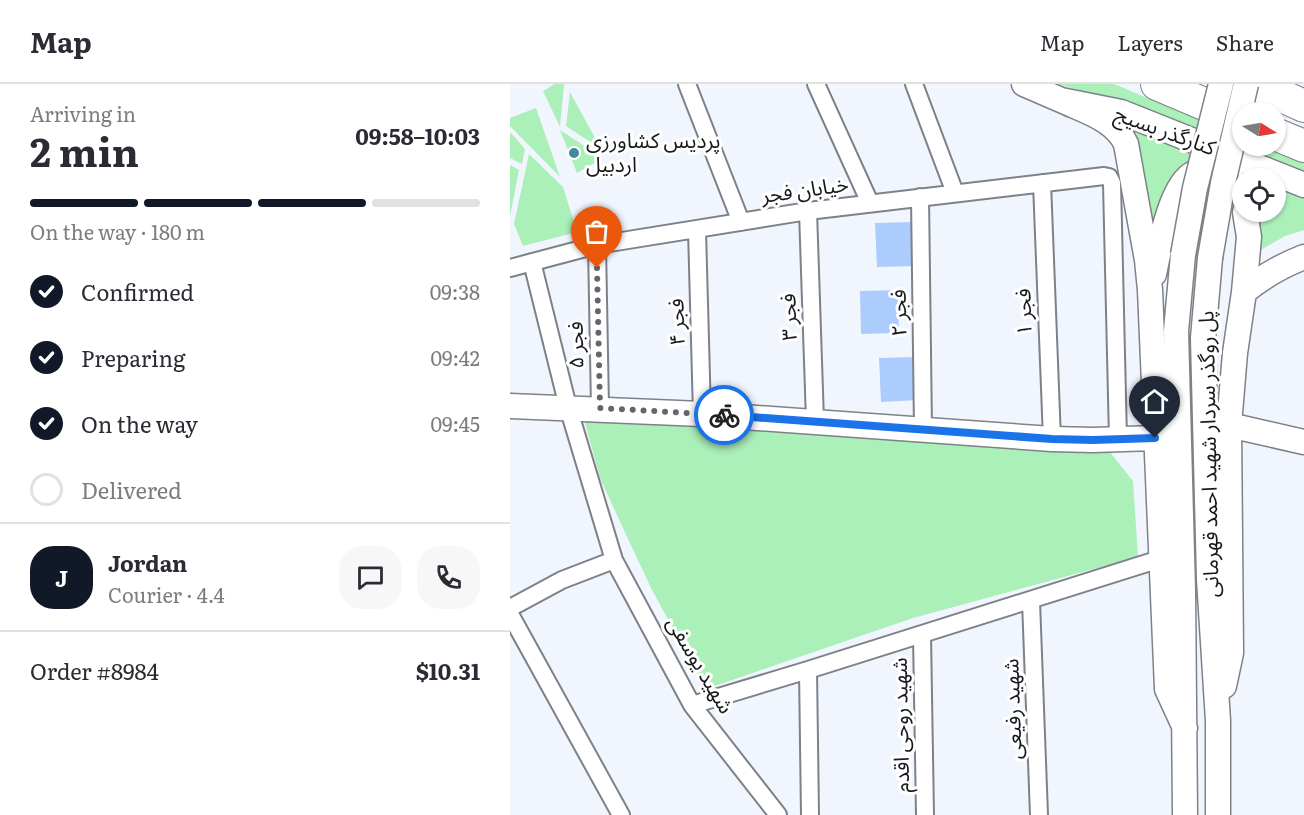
<!DOCTYPE html>
<meta charset="utf-8">
<style>
:root{--surface:#fff;--page:#f7f7f7;--text:#2b2b33;--muted:#7c7c81;--line:#e1e1e2;--accent:#111827}
body{margin:0;font-family:Literata,"Noto Sans Arabic",serif;background:var(--page);color:var(--text);height:100vh;display:flex;flex-direction:column;font-size:22px;white-space:nowrap}
*{box-sizing:border-box;margin:0}
p{font-size:20px;color:var(--muted)}
.icon{flex:none;width:33px;height:33px;fill:none;stroke:currentColor;stroke-width:2;stroke-linecap:round;stroke-linejoin:round}
.map{position:relative;flex:1;overflow:hidden}
.side{display:flex;flex-direction:column;background:var(--surface);width:510px}
.side>*{flex:none}
.needle{width:39px;rotate:101deg}
.fabs{position:absolute;left:722px;top:18px;display:grid;gap:12px}
.fabs a{display:grid;place-items:center;width:54px;height:54px;border-radius:50%;background:var(--surface);box-shadow:0 2px 4px #0004;font-size:30px}
.pin{position:absolute;display:grid;place-items:center;width:51px;height:51px;color:#fff;margin:-62px -26px;border-radius:50% 50% 50% 0;rotate:-45deg;box-shadow:0 0 6px #0007}
.pin .icon{rotate:45deg}
.courier{position:absolute;display:grid;place-items:center;width:60px;height:60px;margin:-30px;border:4px solid #1a73e8;border-radius:50%;background:#fff;color:#222;box-shadow:0 2px 8px #0007}
.head em{font-style:normal;font-weight:700}
.head div{display:flex;flex-direction:column-reverse}
.head{display:flex;align-items:center;justify-content:space-between;height:102px;padding:0 30px}
h1{font-size:39px;font-weight:700;line-height:45px}
.bar{display:grid;grid-template-columns:repeat(4,1fr);gap:9px 6px;align-content:center;height:72px;padding:0 30px}
.bar i{height:8px;border-radius:4px;background:var(--line)}
.bar .on{background:var(--accent)}
.bar p{grid-column:span 4}
.line{display:flex;align-items:center;gap:15px;padding:0 30px;border-top:2px solid var(--line)}
.line div{flex:1}
.round{display:grid;place-items:center;flex:none;width:63px;height:63px;border-radius:24px;background:var(--page)}
ol{padding:0 30px;list-style:none}
li{display:flex;align-items:center;gap:18px;height:66px}
li p{margin-inline-start:auto}
li .icon{padding:6px;border-radius:50%;background:var(--accent);color:#fff;stroke-width:4}
li:last-child{color:var(--muted)}
li i{width:33px;height:33px;border:3px solid var(--line);border-radius:50%}
header{display:flex;align-items:center;gap:36px;box-sizing:border-box;height:84px;padding:0 30px;background:var(--surface);border-bottom:2px solid var(--line)}
header strong{font-size:28px}
nav{display:flex;gap:33px;margin-inline-start:auto;font-size:21px}
main{display:flex;flex:1;min-height:0}
.map>svg:first-child{display:block}
.green{fill:#abefb9}
.building{fill:#abccfd}
.lines{fill:none;stroke-linecap:round;stroke-linejoin:round}
.street-casing{stroke:#7d8188;stroke-width:20}
.secondary-casing{stroke:#7d8188;stroke-width:27}
.highway-casing{stroke:#7d8188;stroke-width:34}
.street{stroke:#fff;stroke-width:16}
.secondary{stroke:#fff;stroke-width:24}
.highway{stroke:#fff;stroke-width:32}
.secondary-bridge-casing{stroke:#7d8188;stroke-width:27;stroke-linecap:butt}
.secondary-bridge{stroke:#fff;stroke-width:24}
.done{stroke:#64666b;stroke-width:6;stroke-dasharray:0 10.8}
.route{stroke:#1a73e8;stroke-width:8}
.poi-dot{fill:#458898;stroke:#fff;stroke-width:2}
.labels{text-anchor:middle;stroke-width:6;stroke-linejoin:round;paint-order:stroke}
.street-label{font-size:21px;fill:#18191c;stroke:#fff}
.poi-label{font-size:21px;fill:#18191c;stroke:#fff;text-anchor:start}
</style>
<header>
<strong>Map</strong>
<nav><a>Map</a><a>Layers</a><a>Share</a></nav>
</header>
<main>
<section class="side">
<div class="head"><div><h1>2 min</h1><p>Arriving in</p></div><em>09:58–10:03</em></div>
<div class="bar"><i class="on"></i><i class="on"></i><i class="on"></i><i></i><p>On the way · 180 m</p></div>
<ol>
<li><svg class="icon" aria-label="check" viewBox="0 0 24 24"><path d="M5 12l5 5 9-10"/></svg>Confirmed<p>09:38</p></li>
<li><svg class="icon" aria-label="check" viewBox="0 0 24 24"><path d="M5 12l5 5 9-10"/></svg>Preparing<p>09:42</p></li>
<li><svg class="icon" aria-label="check" viewBox="0 0 24 24"><path d="M5 12l5 5 9-10"/></svg>On the way<p>09:45</p></li>
<li><i></i>Delivered</li>
</ol>
<div class="line" style="height:108px"><b class="round" style="background:var(--accent);color:#fff">J</b><div><b>Jordan</b><p>Courier · 4.4</p></div><a class="round"><svg class="icon" aria-label="chat" viewBox="0 0 24 24"><path d="M4 5h16v11H9l-5 4z"/></svg></a><a class="round"><svg class="icon" aria-label="phone" viewBox="0 0 24 24"><path d="M5 4h4l2 5-3 2q2 4 5 5l2-3 5 2v4C11 20 4 13 5 4z"/></svg></a></div>
<div class="line" style="height:78px"><div>Order #8984</div><b>$10.31</b></div>
</section>
<div class="map">
<svg width="794" height="731" viewBox="0 0 794 731">
<rect width="100%" height="100%" fill="#f1f6fe"/>
<path class="green" d="M45 0H54L50 43 33 7Z
M547 0H604L732 53V62H755L794 76V97L608 17Z
M60 8 91 65 56 42Z
M26 24 50 93 0 42V34Z
M618 45 688 72C664 96 649 102 644 139L642 141Z
M50 46 93 74 67 89Z
M0 48 15 65 12 80 0 74Z
M19 70 53 103 67 148 13 162 4 140Z
M0 81 9 86 0 132Z
M765 99 794 112V146L775 152 749 167 746 128H765Z
M74 335 595 362 623 397 628 473 403 534 196 605 142 506 119 457 90 394Z"/>
<path class="building" d="M403 138 405 182 367 183 365 139Z
M388 206 389 249 351 250 350 207Z
M407 273 408 316 371 318 369 274Z"/>
<g class="lines">
<defs>
<path id="street" d="M177 0 231 138
M306 0 360 119
M404 0 445 109
M532 99 542 355
M410 113 413 344
M298 127 305 337
M187 146 192 330
M87 161 90 324
M22 178 58 323 104 476 182 621 268 731
M0 184 87 161 298 127 594 92 599 93 602 99 608 355
M521 517 529 731
M0 524 52 496 104 476
M0 530 111 731
M412 551 415 731
M298 586 300 731
M182 621 298 586 653 474"/>
<path id="secondary" d="M514 0 551 16 611 28 794 101
M551 16C574 27 605 35 616 60L637 176 640 206 657 605 675 644
M673 171 666 247 673 506 675 731
M700 174 693 254 699 495 708 637V731
M644 190C649 167 660 100 684 89 689 87 696 87 702 87 717 86 726 99 732 111
M734 208 739 153 735 128
M0 322 192 330 542 355 583 356 645 354
M719 341 794 358
M714 602 721 569 719 341 725 269 734 208C753 192 771 182 794 173"/>
<path id="highway" d="M647 0 732 36
M745 0 794 22
M765 50 794 62"/>
</defs>
<use href="#street" class="street-casing"/>
<use href="#secondary" class="secondary-casing"/>
<use href="#highway" class="highway-casing"/>
<use href="#street" class="street"/>
<use href="#secondary" class="secondary"/>
<use href="#highway" class="highway"/>
<defs>
<path id="secondary-bridge" d="M673 171 685 104 711 0
M700 174 713 99 736 0"/>
</defs>
<use href="#secondary-bridge" class="secondary-bridge-casing"/>
<use href="#secondary-bridge" class="secondary-bridge"/>
</g>
<g class="lines">
<path class="done" d="M87 184 90 324 214 331"/>
<path class="route" d="M214 331 542 355 583 356 645 354"/>
</g>
<circle class="poi-dot" cx="64" cy="69" r="6"/>
<g class="labels">
<g class="street-label">
<text transform="translate(655 47) rotate(20)" y="7">کنارگذر بسیج</text>
<text transform="translate(295 106) rotate(-8)" y="7">خیابان فجر</text>
<text transform="translate(514 228) rotate(-92)" y="7">فجر ۱</text>
<text transform="translate(389 229) rotate(-91)" y="7">فجر ۲</text>
<text transform="translate(279 233) rotate(-92)" y="7">فجر ۳</text>
<text transform="translate(167 238) rotate(-92)" y="7">فجر ۴</text>
<text transform="translate(66 261) rotate(-91)" y="7">فجر ۵</text>
<text transform="translate(699 370) rotate(-91)" y="7">پل روگذر سردار شهید احمد قهرمانی</text>
<text transform="translate(190 581) rotate(59)" y="7">شهید یوسفی</text>
<text transform="translate(503 625) rotate(-92)" y="7">شهید رفیعی</text>
<text transform="translate(391 641) rotate(-91)" y="7">شهید روحی اقدم</text>
</g>
<g class="poi-label">
<text x="76" y="64">پردیس کشاورزی<tspan x="76" dy="24">اردبیل</tspan></text>
</g>
</g>
</svg>
<div class="fabs">
<a><svg class="needle" viewBox="-14 -14 28 28"><path d="M0-13l5 13h-10z" fill="#e53935"/><path d="M0 13l5-13h-10z" fill="#7c7c81"/></svg></a>
<a><svg class="icon" aria-label="locate" viewBox="0 0 24 24"><circle cx="12" cy="12" r="6"/><path d="M12 2v4M12 18v4M2 12h4M18 12h4"/></svg></a>
</div>
<div class="pin" style="left:87px;top:184px;background:#ea580c"><svg class="icon" aria-label="bag" viewBox="0 0 24 24"><path d="M5 8h14l-1 12H6zM9 8a3 3 0 0 1 6 0"/></svg></div>
<div class="pin" style="left:645px;top:354px;background:#1f2937"><svg class="icon" aria-label="home" viewBox="0 0 24 24"><path d="M3 11l9-7 9 7M6 9v11h12V9"/></svg></div>
<div class="courier" style="left:214px;top:331px"><svg class="icon" aria-label="bike" viewBox="0 0 24 24"><circle cx="6" cy="16" r="4"/><circle cx="18" cy="16" r="4"/><path d="M6 16l4-8h5l3 8M10 8l3 8H6M13 5h3"/></svg></div>
</div>
</main>
